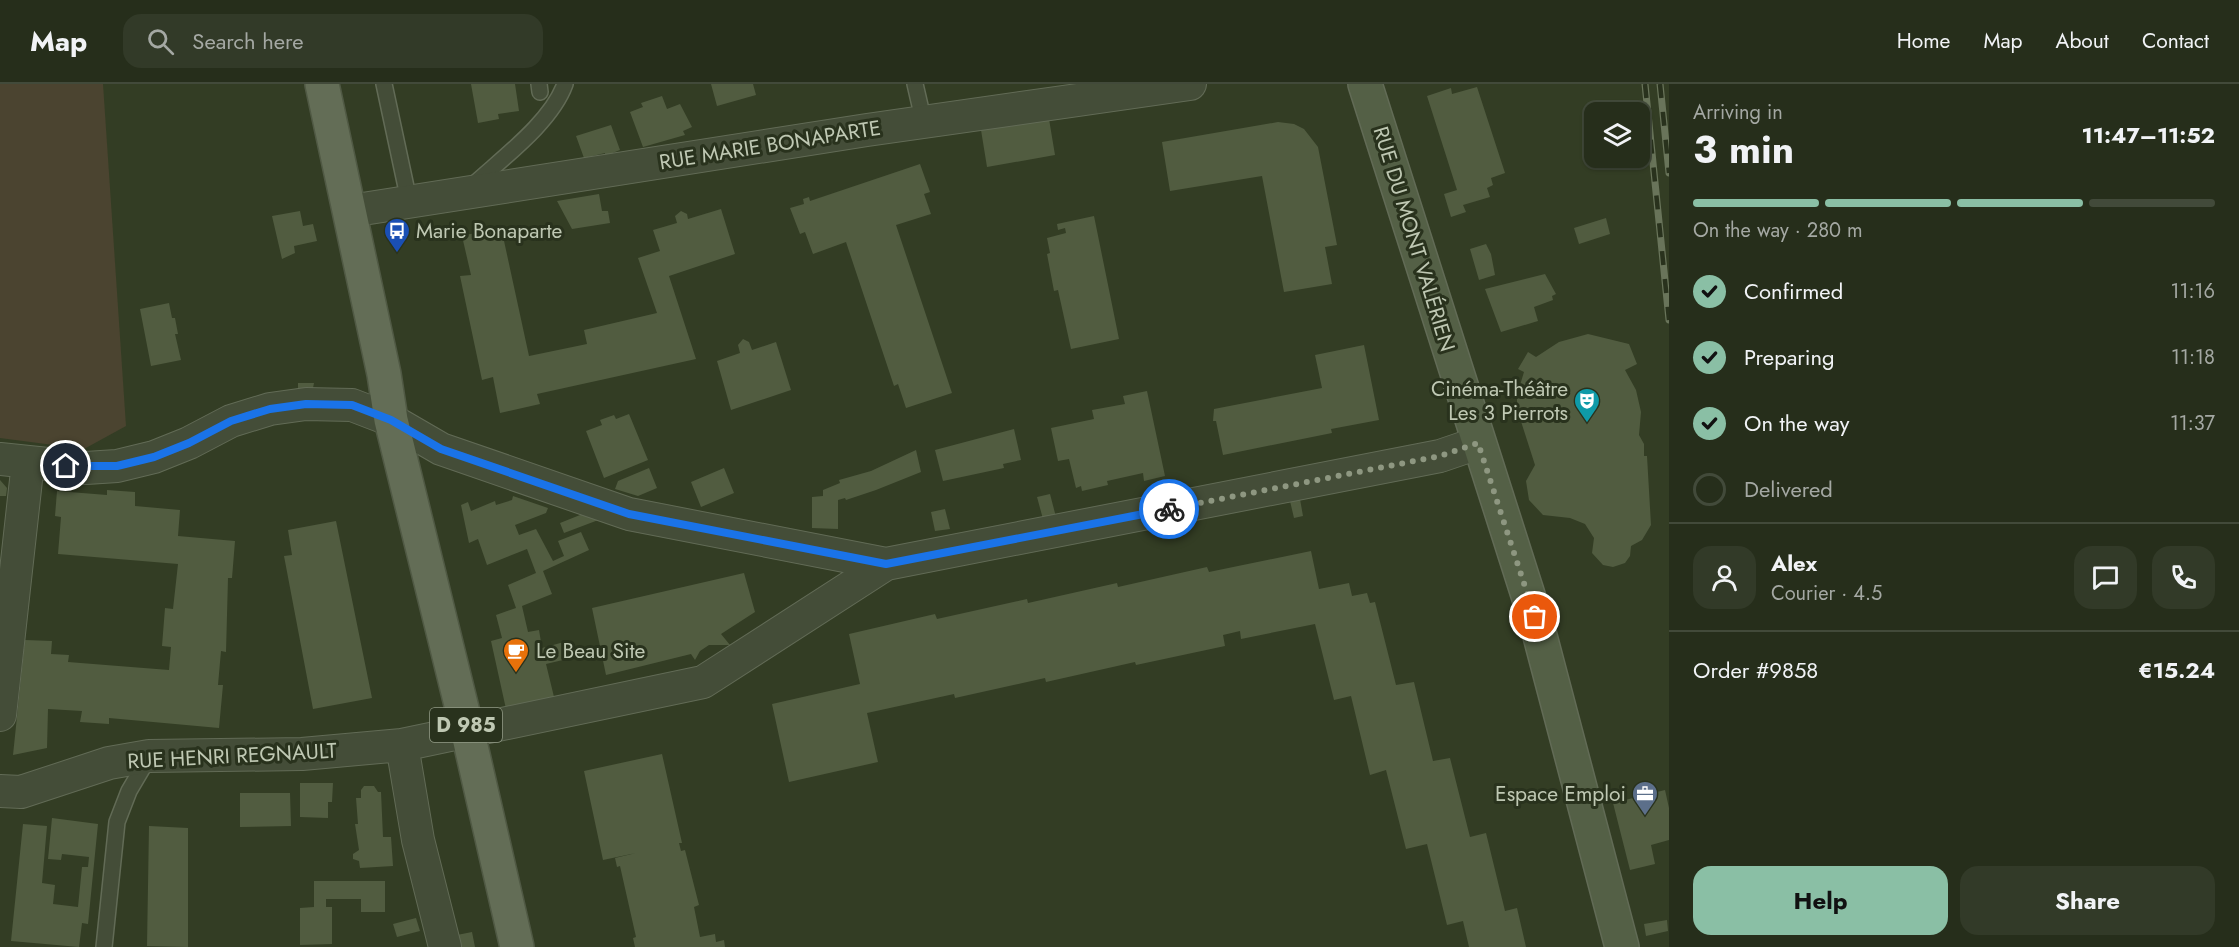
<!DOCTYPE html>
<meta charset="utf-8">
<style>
:root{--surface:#262e1b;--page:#323a28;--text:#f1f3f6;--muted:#a4a8a3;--line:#424a3a;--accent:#8abfa5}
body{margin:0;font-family:Jost,sans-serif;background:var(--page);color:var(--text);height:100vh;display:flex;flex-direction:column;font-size:22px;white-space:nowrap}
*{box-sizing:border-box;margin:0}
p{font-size:20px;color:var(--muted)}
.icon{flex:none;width:33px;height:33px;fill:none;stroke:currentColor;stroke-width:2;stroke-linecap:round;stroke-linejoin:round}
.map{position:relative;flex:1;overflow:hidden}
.details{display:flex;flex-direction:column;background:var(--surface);width:570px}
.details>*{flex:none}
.controls{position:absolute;left:1584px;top:18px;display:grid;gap:12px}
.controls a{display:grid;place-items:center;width:66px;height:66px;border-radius:12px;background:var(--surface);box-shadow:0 2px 4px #0004,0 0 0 2px var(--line);font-size:30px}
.pin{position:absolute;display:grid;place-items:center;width:51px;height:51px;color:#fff;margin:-26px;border:3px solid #fff;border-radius:50%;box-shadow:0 2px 6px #0007}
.courier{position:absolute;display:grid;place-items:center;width:60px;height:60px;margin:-30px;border:4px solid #1a73e8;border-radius:50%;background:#fff;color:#222;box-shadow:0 2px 8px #0007}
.overview em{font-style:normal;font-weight:700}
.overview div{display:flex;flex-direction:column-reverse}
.overview{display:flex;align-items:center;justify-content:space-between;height:102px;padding:0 24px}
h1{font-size:39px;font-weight:700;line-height:45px}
.bar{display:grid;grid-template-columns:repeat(4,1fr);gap:9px 6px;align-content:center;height:72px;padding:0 24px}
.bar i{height:8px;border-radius:4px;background:var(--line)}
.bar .selected{background:var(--accent)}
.bar p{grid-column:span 4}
.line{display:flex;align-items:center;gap:15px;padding:0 24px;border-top:2px solid var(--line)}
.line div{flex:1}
.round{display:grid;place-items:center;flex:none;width:63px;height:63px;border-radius:18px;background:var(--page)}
ol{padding:0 24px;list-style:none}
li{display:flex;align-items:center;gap:18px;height:66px}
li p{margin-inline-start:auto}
li .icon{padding:6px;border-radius:50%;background:var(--accent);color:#111;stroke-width:4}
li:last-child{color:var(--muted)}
li i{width:33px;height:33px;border:3px solid var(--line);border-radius:50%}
.button{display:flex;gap:12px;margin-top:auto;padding:12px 24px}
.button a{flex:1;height:69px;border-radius:18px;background:var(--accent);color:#111;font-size:24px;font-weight:700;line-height:69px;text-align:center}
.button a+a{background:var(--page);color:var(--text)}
header{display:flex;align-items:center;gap:36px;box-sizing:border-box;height:84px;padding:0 30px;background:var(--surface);border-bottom:2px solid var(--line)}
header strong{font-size:28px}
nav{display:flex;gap:33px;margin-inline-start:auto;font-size:21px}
.search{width:420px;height:54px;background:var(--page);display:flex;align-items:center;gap:15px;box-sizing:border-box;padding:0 21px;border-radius:18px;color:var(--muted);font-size:22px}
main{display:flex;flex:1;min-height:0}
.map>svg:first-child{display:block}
.green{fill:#4b4430}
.building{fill:#515c40}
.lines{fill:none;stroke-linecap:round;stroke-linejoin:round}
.service-casing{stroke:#626b56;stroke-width:18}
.minor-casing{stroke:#626b56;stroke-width:34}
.secondary-casing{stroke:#626b56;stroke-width:36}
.primary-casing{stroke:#505944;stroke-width:36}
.service{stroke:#444d38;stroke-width:15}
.minor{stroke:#444d38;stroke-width:32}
.secondary{stroke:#546046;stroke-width:33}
.primary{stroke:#636d56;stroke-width:33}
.rail-casing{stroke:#69745a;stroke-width:7}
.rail{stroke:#29321d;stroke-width:4.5;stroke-dasharray:14;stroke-linecap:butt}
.done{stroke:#8e9781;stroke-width:6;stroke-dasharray:0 10.8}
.route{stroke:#1a73e8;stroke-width:8}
.labels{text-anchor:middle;stroke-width:6;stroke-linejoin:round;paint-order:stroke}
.shield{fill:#29321d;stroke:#929b86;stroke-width:1.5}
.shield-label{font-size:20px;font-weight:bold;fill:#bfc8b3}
.street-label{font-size:21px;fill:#bfc8b3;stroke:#29321d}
.poi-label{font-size:21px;fill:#bfc8b3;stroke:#29321d;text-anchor:start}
</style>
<header>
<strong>Map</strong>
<div class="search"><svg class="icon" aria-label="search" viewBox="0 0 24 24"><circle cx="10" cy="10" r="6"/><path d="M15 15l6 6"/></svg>Search here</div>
<nav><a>Home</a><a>Map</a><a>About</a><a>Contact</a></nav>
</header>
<main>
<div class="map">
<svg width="1669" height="863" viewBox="0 0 1669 863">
<rect width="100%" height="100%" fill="#333d24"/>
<path class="green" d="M0 0H103L126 342 84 365 0 354Z"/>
<path class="building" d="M471 0H515L519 27 498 30 499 35 478 39Z
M711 0H753L756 11 717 22Z
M1477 3 1505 89 1491 94 1493 101 1487 104 1490 113 1463 121 1466 128 1451 133 1444 110 1457 106 1427 12 1451 4 1452 10Z
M662 12 667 25 680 20 692 43 683 47 685 51 643 63 630 28 643 23 641 19Z
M1049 35 1055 71 987 83 981 46Z
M1278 38 1294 40 1304 45 1318 63 1337 161 1325 163 1332 200 1284 208 1262 92 1170 107 1162 58Z
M611 41 620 66 605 72V69L584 74 576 52Z
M920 80 930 108 924 110 931 130 896 141 952 309 906 324 898 300 894 302 846 158 813 170 805 148 800 150 790 124 804 120 803 115 809 113 810 117Z
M599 110 602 127H608L610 139 572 145 557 117Z
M721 125 735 170 669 192 696 275 537 310 540 320 500 329 493 293 482 296 460 192 471 191 462 152 501 143 529 272 587 260 584 246 657 229 638 174 660 167 653 146 677 139 675 132 681 127 687 130 688 135Z
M300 127 303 142 313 140 317 157 294 162 295 169 282 175 272 132Z
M1094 132 1119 255 1071 265 1058 206 1054 207 1047 170 1050 169 1047 154 1066 149 1065 144 1058 146 1057 140Z
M1606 134 1610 150 1579 160 1574 144Z
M1486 160 1491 170 1495 191 1479 196 1470 165Z
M1545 190 1556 210 1552 212 1553 216 1534 223 1538 237 1501 248 1485 205Z
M169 219 172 234H175L178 250H175L181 276 151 282 140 225Z
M1588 250 1629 260 1637 280 1625 286 1636 306 1641 328 1639 351 1644 360V372H1647L1651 441 1642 456 1631 462 1630 472 1625 479 1613 483 1603 481 1592 469 1594 454 1585 440 1570 434 1543 431 1529 416 1526 397 1535 381 1517 325V311L1524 288 1518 285 1528 268 1536 273 1559 258Z
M743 255 749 258 752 266 776 258 791 306 731 326 717 277 740 269 738 261Z
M1364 261 1379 336 1331 345 1332 349 1223 371 1216 337H1213L1214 325 1322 304 1315 271Z
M298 299H314L313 304 298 305Z
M1147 307 1165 392 1144 397 1143 389 1107 397 1108 401 1082 407 1081 402 1076 404 1069 375 1058 377 1051 344 1094 335 1092 326 1125 320 1123 312Z
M629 330 648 376 604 394 586 347 602 341 600 336 614 331 616 335Z
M1014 345 1021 376 1003 380 1004 384 943 397 935 366Z
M916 366 921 388 876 406 846 416 845 414 838 416V445L812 444V413L823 412V406L840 399 839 396 871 387Z
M649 384 657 404 638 412 615 405 618 397Z
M724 384 734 409 701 423 691 398Z
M0 396 7 404 6 412H0Z
M107 406 135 408V422L180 426 178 452 235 457 232 494H228L226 568 221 567 218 601H223L219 644 109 634V640L80 638 82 627 48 625 47 664 13 671 25 556 52 557 51 570 69 571 68 578 169 586 171 563 162 562 165 524 173 525 178 480 58 470 61 433 55 432 57 407 107 411Z
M1050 410 1056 433 1043 435 1037 413Z
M513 412 548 424 546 429 515 441 519 451 536 445 553 477 564 472 558 457 581 448 589 466 543 487 552 510 522 522 528 548 539 546 542 564 564 558 567 575 546 580 555 617 506 625 491 557 502 554 496 531 516 524 508 501 536 489 527 465 487 481 478 455 469 459 461 421 468 418 471 427 495 417 496 421 512 416Z
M1300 415 1303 432 1294 434 1290 417Z
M945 425 950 445 935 447 931 428Z
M585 429 601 435 564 449 560 439Z
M336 437 372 614 313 625 284 472 292 471 288 446Z
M1311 467 1319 505 1349 499 1352 512 1367 509 1370 519 1375 518 1396 601 1414 598 1433 677 1450 674 1470 753 1486 749 1505 827 1517 824 1526 863H1469L1463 837 1447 841 1427 760 1406 765 1386 686 1370 691 1351 612 1334 616 1315 540 1241 555 1240 547 1223 551 1225 562 1136 581 1135 578 1046 598 1045 594 955 614 954 610 867 629 878 678 789 698 772 620 860 600 849 550 935 530 937 535 1027 515 1028 519 1117 499 1118 503 1207 483 1209 488Z
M744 489 755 528 721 550 730 561H709L700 567 695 576 691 570 606 591 592 524Z
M662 670 682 759H679L681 767 685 766 699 821 694 823 700 853 715 850 716 858 724 856 725 863H635L633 854 636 853 620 782 617 783 615 774 636 769 603 776 584 687Z
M300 699H333L332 718H328V734L300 733Z
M364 702H374L378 708H381L383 753H391L393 782 360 784 359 777 353 775V770L359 766 355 740H358L356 714H361V706Z
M1665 706 1669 724V756L1651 761 1655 780 1630 786 1613 719Z
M240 709H290L291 742 240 743Z
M52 734 98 740 88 840 82 839 79 863 11 857 23 740 47 742 42 799 55 801 53 820 78 823 82 783H88L89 773 62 770 61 776 48 775Z
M149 742 188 744V863L147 862Z
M314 797H385V828H361V815H326V823H332V860L300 861V824L314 823Z
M416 834 420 847 397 853 393 840Z
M1667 836 1668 847 1646 852 1644 840Z
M472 848 475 863H455L452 852Z"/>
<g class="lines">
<defs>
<path id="service" d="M384 0 409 117
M539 0 540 8
M915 0 924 39
M471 103C501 75 551 39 565 0
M104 863 117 738 129 707 149 673"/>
<path id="minor" d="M350 127 867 46 1190 0
M0 375 86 384 117 382 154 373 189 359 231 337 270 325 306 320 352 321 391 336 441 365 629 430 886 480 1440 372 1478 359
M0 631 28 378
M402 661 418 756 445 863
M0 707 21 708 109 679 149 672 302 670 402 661 703 598 886 480"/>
<path id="secondary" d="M1365 0 1535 533 1622 863"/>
<path id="primary" d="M322 0 384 290 391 336 468 649 517 863"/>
</defs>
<use href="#service" class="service-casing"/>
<use href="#minor" class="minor-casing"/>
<use href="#secondary" class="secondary-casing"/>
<use href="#primary" class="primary-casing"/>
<use href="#service" class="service"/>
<use href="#minor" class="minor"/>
<use href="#secondary" class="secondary"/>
<use href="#primary" class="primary"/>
<defs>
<path id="rail" d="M1645 0 1669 236
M1660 0 1669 89"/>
</defs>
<use href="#rail" class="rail-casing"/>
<use href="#rail" class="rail"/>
</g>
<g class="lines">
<path class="done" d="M1169 425 1440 372 1478 359 1535 533"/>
<path class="route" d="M66 382H117L154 373 189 359 231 337 270 325 306 320 352 321 391 336 441 365 629 430 886 480 1169 425"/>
</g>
<defs>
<symbol id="bus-pin" viewBox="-11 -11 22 30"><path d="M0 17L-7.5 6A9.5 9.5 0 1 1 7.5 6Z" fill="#1a4fb4" stroke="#29321d"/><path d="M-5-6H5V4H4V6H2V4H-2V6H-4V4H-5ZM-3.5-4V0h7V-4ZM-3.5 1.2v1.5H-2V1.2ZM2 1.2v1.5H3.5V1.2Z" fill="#fff"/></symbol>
<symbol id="theatre-pin" viewBox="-11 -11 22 30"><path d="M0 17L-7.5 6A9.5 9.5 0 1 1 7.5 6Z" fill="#0f9aa8" stroke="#29321d"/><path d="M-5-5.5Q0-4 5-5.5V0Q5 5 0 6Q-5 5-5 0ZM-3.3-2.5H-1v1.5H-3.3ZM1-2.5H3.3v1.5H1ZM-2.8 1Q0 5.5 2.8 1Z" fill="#fff"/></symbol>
<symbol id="cafe-pin" viewBox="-11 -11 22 30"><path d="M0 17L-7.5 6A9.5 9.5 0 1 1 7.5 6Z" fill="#e8710a" stroke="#29321d"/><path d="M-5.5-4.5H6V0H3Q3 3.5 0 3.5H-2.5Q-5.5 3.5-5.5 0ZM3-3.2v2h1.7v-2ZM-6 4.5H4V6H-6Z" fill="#fff"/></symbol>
<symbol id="office-pin" viewBox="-11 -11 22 30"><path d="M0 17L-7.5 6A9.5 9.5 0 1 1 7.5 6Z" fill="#5c6f8a" stroke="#29321d"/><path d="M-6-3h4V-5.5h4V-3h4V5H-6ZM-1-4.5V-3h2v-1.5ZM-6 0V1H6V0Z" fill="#fff"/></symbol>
</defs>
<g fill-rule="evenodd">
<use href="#bus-pin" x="382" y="132" width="30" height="40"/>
<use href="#theatre-pin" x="1572" y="302" width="30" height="40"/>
<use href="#cafe-pin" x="501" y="552" width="30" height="40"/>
<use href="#office-pin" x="1630" y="695" width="30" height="40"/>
</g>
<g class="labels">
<rect class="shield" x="430" y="624" width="72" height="34" rx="4.5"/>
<g class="shield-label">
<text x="466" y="648">D 985</text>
</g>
<g class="street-label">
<text transform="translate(770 61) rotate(-9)" y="7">RUE MARIE BONAPARTE</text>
<text transform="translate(1414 155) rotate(73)" y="7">RUE DU MONT VALÉRIEN</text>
<text transform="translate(232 672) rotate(-3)" y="7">RUE HENRI REGNAULT</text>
</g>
<g class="poi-label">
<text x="416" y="154">Marie Bonaparte</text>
<text x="1568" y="312" text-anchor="end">Cinéma-Théâtre<tspan x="1568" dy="24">Les 3 Pierrots</tspan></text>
<text x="536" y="574">Le Beau Site</text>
<text x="1626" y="717" text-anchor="end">Espace Emploi</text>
</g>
</g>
</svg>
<div class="controls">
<a><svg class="icon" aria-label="layers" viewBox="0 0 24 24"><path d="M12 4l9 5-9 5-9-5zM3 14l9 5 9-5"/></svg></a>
</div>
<div class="pin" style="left:1535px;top:533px;background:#ea580c"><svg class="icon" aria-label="bag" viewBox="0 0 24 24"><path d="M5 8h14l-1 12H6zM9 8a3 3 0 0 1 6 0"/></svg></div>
<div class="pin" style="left:66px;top:382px;background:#1f2937"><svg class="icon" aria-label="home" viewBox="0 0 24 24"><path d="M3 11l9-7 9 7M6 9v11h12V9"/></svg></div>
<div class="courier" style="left:1169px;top:425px"><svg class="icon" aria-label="bike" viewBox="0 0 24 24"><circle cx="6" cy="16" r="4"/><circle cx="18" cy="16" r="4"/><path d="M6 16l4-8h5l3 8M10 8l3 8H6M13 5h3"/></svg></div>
</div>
<section class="details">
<div class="overview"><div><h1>3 min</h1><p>Arriving in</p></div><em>11:47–11:52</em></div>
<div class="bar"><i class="selected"></i><i class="selected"></i><i class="selected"></i><i></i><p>On the way · 280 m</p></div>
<ol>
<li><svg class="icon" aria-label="check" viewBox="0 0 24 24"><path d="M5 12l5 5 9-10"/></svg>Confirmed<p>11:16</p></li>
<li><svg class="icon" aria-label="check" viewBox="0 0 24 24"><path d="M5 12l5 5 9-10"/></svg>Preparing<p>11:18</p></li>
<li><svg class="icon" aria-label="check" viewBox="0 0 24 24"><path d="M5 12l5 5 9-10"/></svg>On the way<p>11:37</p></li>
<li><i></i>Delivered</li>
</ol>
<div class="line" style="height:108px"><a class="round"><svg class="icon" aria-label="person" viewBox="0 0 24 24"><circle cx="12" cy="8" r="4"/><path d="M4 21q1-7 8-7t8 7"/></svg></a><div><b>Alex</b><p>Courier · 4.5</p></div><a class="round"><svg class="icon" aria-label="chat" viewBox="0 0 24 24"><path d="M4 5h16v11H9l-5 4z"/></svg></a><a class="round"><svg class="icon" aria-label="phone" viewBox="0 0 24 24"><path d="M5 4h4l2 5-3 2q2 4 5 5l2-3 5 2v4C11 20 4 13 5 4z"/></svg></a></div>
<div class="line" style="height:78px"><div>Order #9858</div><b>€15.24</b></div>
<div class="button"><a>Help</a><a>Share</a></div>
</section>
</main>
